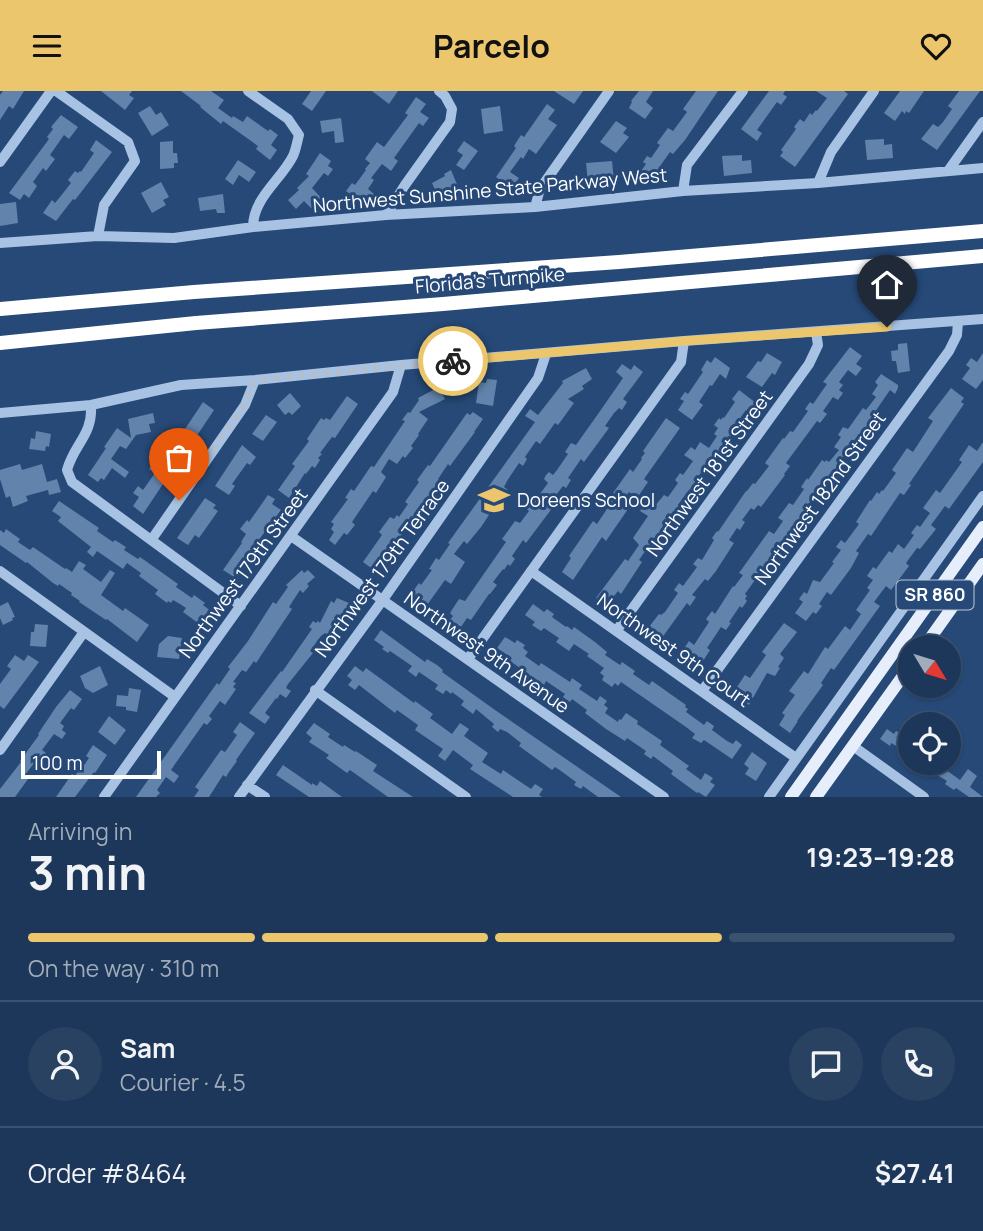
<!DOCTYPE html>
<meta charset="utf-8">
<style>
:root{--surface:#1c3759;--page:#294262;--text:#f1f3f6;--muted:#a0acba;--line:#3a516f;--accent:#ebc66d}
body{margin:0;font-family:Manrope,sans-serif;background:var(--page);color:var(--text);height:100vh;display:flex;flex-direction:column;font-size:26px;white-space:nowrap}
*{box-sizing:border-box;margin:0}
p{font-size:23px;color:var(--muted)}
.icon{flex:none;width:38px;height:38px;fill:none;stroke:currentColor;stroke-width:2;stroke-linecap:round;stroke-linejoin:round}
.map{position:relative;height:706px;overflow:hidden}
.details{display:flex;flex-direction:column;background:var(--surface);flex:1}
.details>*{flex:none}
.needle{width:46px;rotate:128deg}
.tools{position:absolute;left:898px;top:544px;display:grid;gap:14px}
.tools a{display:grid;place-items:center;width:63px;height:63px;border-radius:50%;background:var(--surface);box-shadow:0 2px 5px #0004,0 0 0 2px var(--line);font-size:35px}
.scale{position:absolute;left:21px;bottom:18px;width:140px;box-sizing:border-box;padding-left:7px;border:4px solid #fff;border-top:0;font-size:19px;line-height:24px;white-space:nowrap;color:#fff;-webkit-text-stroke:5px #264977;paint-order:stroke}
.pin{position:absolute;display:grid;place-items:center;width:60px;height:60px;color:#fff;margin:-72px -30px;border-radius:50% 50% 50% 0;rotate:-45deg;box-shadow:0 0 7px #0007}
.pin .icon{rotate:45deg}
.courier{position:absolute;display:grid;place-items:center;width:70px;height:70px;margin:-35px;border:5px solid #ebc66d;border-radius:50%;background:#fff;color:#222;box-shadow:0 2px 9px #0007}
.summary em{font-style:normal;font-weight:700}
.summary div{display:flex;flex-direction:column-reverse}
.summary{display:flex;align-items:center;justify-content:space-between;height:119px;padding:0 28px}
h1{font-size:46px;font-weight:700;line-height:52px}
.bar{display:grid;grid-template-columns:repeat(4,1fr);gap:10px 7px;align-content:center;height:84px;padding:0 28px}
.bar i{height:9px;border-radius:5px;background:var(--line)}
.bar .on{background:var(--accent)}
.bar p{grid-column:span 4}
.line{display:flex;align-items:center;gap:18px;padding:0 28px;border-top:2px solid var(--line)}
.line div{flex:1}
.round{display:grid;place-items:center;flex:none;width:74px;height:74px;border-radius:37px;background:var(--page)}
header{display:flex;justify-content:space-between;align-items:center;height:91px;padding:0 28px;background:var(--accent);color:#111;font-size:32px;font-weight:700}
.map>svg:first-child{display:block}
.building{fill:#6283ab}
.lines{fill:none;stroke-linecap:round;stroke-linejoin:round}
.minor{stroke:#a7c2e2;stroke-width:10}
.major{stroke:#e6eefc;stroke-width:12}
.highway{stroke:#fff;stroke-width:14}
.done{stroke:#b3bfcf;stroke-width:7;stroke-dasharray:0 12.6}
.route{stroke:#ebc66d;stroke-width:9}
.labels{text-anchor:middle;stroke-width:6;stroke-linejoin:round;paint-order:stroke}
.shield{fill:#264977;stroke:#bec8d6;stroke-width:2}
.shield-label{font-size:18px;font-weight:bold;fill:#fff}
.street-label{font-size:19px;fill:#fff;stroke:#264977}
.poi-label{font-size:19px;fill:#fff;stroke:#264977;text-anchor:start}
</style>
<header><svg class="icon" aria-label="menu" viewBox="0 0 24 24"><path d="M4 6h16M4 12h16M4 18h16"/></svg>Parcelo<svg class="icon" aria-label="heart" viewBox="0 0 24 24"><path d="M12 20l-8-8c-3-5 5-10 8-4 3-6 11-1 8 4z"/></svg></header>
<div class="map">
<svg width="983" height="706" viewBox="0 0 983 706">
<rect width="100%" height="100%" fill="#264977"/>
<path class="building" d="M3 0H24L13 18 9 15 0 29V4Z
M101 0H132L129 4 134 7 125 19Z
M181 0H211L224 9 218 17 232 27 233 25 243 31 247 25 268 40 270 38 278 44 271 54 277 59 270 69 256 58 258 55 223 30 221 33 200 16 201 15Z
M311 0H326L312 20 302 13Z
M372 0H398L389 13Z
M554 0H583L574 13Z
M639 0H653L646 11 653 17 645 28 629 17 632 11 631 10Z
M696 0H718L685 49 673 63 670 61 658 78 661 80 653 90 641 80 646 73 643 71 647 65 651 67 660 54 657 52 668 37 673 40 687 21 683 18Z
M769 0H785L783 3 787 6 781 14 777 11 757 39 762 42 757 50 741 38Z
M816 0H844L848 3 795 76 780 65 783 61 781 59 796 38 794 36 800 28 804 31 810 22 812 24 816 19 817 20 827 7Z
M900 0H924L909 22 906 20 905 23 902 20 895 30 884 22Z
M959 0H980L937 59 921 48 933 33 938 36 943 31 952 18 948 15Z
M416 6 426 13 420 21 429 27 423 35 419 32 394 67 398 70 391 80 382 73 371 87 374 89 368 98 374 103 368 113 358 106 357 108 346 100 352 92 355 94 366 79 365 78 370 72 365 68 377 51 384 56 408 24 405 22Z
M547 13 555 19 548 28 557 34 536 63 529 58 523 68 521 66 510 81 519 87 512 97 496 86 516 57 514 55 519 47 521 44 524 46Z
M150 15 156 24 161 21 169 34 152 45 138 22Z
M500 15 503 40 484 43 481 18Z
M61 24 78 36 69 48 64 44 50 64 55 68 46 80 43 77 33 91 37 95 29 107 24 103 20 109 9 102 49 48 47 46 53 38 51 36Z
M341 27 344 51 335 52 334 40 322 42 320 30Z
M616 30 627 37 623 42 629 46 616 62 600 51Z
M884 48V54L892 53 893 67 867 69 865 49Z
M96 49 112 61 82 100 75 109 73 108 56 130 43 122 52 109 55 112 60 106 71 92 68 89 75 80 78 82 80 80 81 81 94 62 90 59Z
M173 50V62H177L178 72H174V77L160 78V51Z
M464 50 478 60 464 79 456 74 463 64 457 60Z
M320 62 331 70 328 75 333 78 328 85 324 82 312 97 323 109 313 119 304 110 296 118 288 109 299 99 297 97 309 85 306 83Z
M742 64V70L751 69 752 82 724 85 722 65Z
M238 69 256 81 249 91 239 84 233 94 225 88Z
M612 70 614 90 588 92 586 72Z
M451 79 461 103 452 108 447 98 437 103 432 92 445 85 444 83Z
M161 91 169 106 163 109 166 114 152 122 141 102Z
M223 103 225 122H217L216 118 200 120 198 107Z
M16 111 18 132 0 135V113Z
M907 252 910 280 898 282 896 270H892L891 260 898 259V253Z
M850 256 862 265 856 273 862 277 856 285 848 279 839 291 843 294 839 299 843 302 838 309 833 306 823 320 827 323 820 332 817 330 786 372 790 375 784 383 785 384 761 416 758 414 754 419 751 417 742 429 745 431 740 439 737 437 729 449 734 452 716 480 708 490 705 488 692 504 696 506 690 515 687 512 659 551 645 541 659 523 661 524 665 521 678 502 674 499 679 492 683 495 697 476 693 473 698 467 702 469 714 449 712 447 717 440 718 441 746 400H747L753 392 755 393 769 375 765 372 783 347 784 348 790 340 793 341 808 320 805 318 810 311 813 313 827 293 823 291Z
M767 262 782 271 775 284 772 282 762 296 746 286 758 270 761 271Z
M983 262V289L976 298 962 288 970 277 966 274 971 267 977 271Z
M715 266 730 277 726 288 720 283 712 295 710 294 699 311 703 314 692 329 678 319 684 310 680 308 685 301 688 303 703 281 701 279 707 269 711 272Z
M622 273 631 279 634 274 643 281 623 308 627 311 622 319 619 317 614 322 605 335 609 337 584 371 581 368 568 387 571 389 566 397 563 395 549 413 553 416 526 452 523 449 512 465 515 468 510 475 508 473 504 479 503 478 493 491 497 494 490 503H489L471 529 467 527 461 536 450 529 453 525 450 522 459 508 465 510 506 451 502 448 515 430 520 432 529 420 525 416 530 408 534 411 548 392 544 388 546 384 549 381 553 384 557 379 568 363 565 361 571 352 576 354 598 323 623 287 616 281Z
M586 277 592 288 582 295 584 298 568 308 574 312 558 334 555 332 540 353 536 350 525 366 527 368 523 375 519 372 507 390 504 396 508 399 504 405 500 402 488 418 491 421 481 436 467 453 464 450 454 463 465 471 451 493 445 489 427 514 411 503 419 492 421 494 432 479 429 478 436 467 439 469 450 453 448 452 535 331 525 325 530 318 538 324 563 292 562 290Z
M881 283 898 294V297L895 303 890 299 877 318 881 321 861 347 857 354 854 352 851 354 840 370 844 373 824 399H825L820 406 816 403 803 422 807 425 786 451 788 452 783 459 778 456 765 475 770 478 764 485 760 482 745 503 747 505 745 508 747 510 742 517 740 515 729 531 731 532 726 539 721 536 707 557 710 559 698 578 687 570 691 565 683 559 689 550 694 554 709 531 706 528 712 520 715 523 733 495 734 496 743 484 739 482 769 440 774 443 783 430 778 427 789 412 793 414 804 398 801 396 807 387 808 389 822 369 825 371 826 369 829 371 839 359 834 356 841 346 838 344 843 336 848 338 863 317 866 319 876 306 872 303 878 294 875 291Z
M487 288 497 289 493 315 476 312 479 291 486 292Z
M439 296 445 308 419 321 428 328 418 343 419 344 411 355 413 357 405 367 403 365 397 373 389 368 381 381 386 386 376 402 373 400 352 431 355 434 347 444 344 442 335 454 329 449 334 441 331 438 334 433 331 431 348 408 345 407 351 398 354 400 371 375 374 376 405 330 402 329 408 321 410 322 419 309 418 307Z
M951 297 964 307 961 311 964 313 909 393 911 394 904 404 900 402 871 445 868 443 856 460 859 462 851 477 831 504 827 501 819 513 822 515 816 523 813 521 806 530 795 522 803 511 799 508 804 501 807 503 813 489 820 491 834 472 832 471 841 459 836 456 841 449 845 452 859 433 856 431 870 409 871 410 877 401 879 403 882 399 883 400 896 382 892 379 907 357 913 361 933 330 928 327Z
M739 299 756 312 750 321 746 319 735 334 739 337 736 342 713 374 709 371 697 387 701 390 696 397 693 395 688 400 678 414 682 416 680 420 677 423 673 420 660 440 664 442 659 450 654 447 639 469 642 471 621 503 618 500 607 514 596 507 625 468 628 470 639 454 633 447 648 425 640 420 647 411 654 416 664 404 668 406 678 392 675 389 680 382 683 384 693 370 684 364 691 356 695 359 700 351 709 357 717 345 714 343 718 337 714 334 719 327 721 329 723 326 724 327 735 311 732 308Z
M290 302 301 315 292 324 289 321 285 324 277 314Z
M347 305 358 313 335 347 332 346 320 362 322 363 318 367 320 369 315 377 312 375 306 383 305 382 289 407 278 399 295 375 292 373 309 350 307 348 321 327 324 329 326 327 330 329Z
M203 311 214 319 180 370 169 362Z
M473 321 483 328 474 341H475L450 375 448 373 438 388 440 390 413 427 411 425 400 440 403 442 395 453 392 451 381 468 383 469 375 480 363 471 382 444 379 441 390 426 394 428 397 424 399 426 408 413 405 411 419 391 417 389 428 374 430 375 467 322 470 324Z
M153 322 155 332 149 333 151 341 136 344 126 358 120 355 111 368 129 381 125 387 112 377 104 389 101 387 98 391 88 384 106 357 104 356 117 337 131 347 128 328Z
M266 324 277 331 263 350 252 343Z
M666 327 680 337 644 388 648 391 637 407 629 401 620 413 628 418 606 450 602 446 573 489 562 481 571 467 569 465 593 430 597 433 609 415 606 412 630 378 633 381 642 368 641 367 645 362 643 360Z
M36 340 51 343 49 356 46 355 45 360 29 358 31 347 35 348Z
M983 351V371L949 418 945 415 931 434 936 438 920 458 917 457 906 472 909 475 891 499 886 495 874 511 880 515 834 579 831 577 821 592 823 594 797 630H798L790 642 779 634 785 624 782 622 795 604 789 600 804 580 808 583 825 556 828 558 845 535 850 539 861 523 856 519 870 499 867 497 873 489 867 485 873 476 876 478 889 460 892 462 898 453 904 458 914 444 911 442 917 434 920 436 930 422 923 417 936 399 940 402 962 371 959 369 969 354 977 360Z
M242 354 256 366 250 374 247 372 232 393 235 395 229 404 215 395Z
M155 370 171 381 143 423 133 415 139 406 133 402 138 395 143 399 155 382 149 378Z
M20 373 22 379 42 373 47 391 57 388 61 401 49 404 48 399 26 405 28 410 13 416 10 405 6 407 0 388V379Z
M268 404 275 408 272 413 281 419 246 466 247 467 234 486 223 479 242 452 241 451 246 443 240 438 247 429 249 431Z
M205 407 216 414 213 417 218 420 199 447 195 444 188 454 177 447Z
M59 410 99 437 97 440 113 451 115 449 126 456 124 459 138 468 140 466 178 493 176 496 192 507 194 504 205 512 203 514 212 521 205 531 201 528 198 532 183 521 186 517 180 513 173 509 171 512 168 510 167 512 155 503 158 499 139 485 141 482 127 472 123 478 97 460 93 466 87 461 91 456 58 430 61 426 52 420Z
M6 438 20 448 18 451 30 459 33 456 65 478 66 477 72 481 79 470 86 474 83 478 101 491 110 479 115 482 101 504 123 520 125 517 149 534 137 551 107 528 106 529 79 511 80 510 71 504 72 502 59 493 58 495 53 492 27 471 26 472 0 454V439L4 442Z
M302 479 304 482 308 479 315 486 307 493 309 495 303 502 300 499 289 516 292 518 256 572 254 570 246 581 242 579 233 591 236 592 233 596 236 598 225 614 220 610 209 625 212 628 207 634 204 632 175 673 171 679 179 685 174 692 166 686 157 699 160 702 156 706H136L217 592 219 594 230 578 228 576 248 550 273 511 276 513 288 496 286 494Z
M337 507 349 512 339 532 330 545 325 542 321 545 310 560 313 562 288 593 286 597 291 600 286 607 280 603 277 608 276 607 265 622 270 626 265 633 249 622 281 580 282 581 312 538 309 536 313 530 316 532 318 530 320 532 331 510 334 512Z
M8 511 15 526 12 527 13 529 3 534 0 527V515Z
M533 513 544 521 547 518 554 523 552 526 566 536 567 535 572 539 574 536 595 551 607 561 605 564 620 574 622 571 635 580 633 583 649 594 652 590 686 614 685 616 688 618 686 621 704 634 707 630 714 635 712 639 727 650 733 653 736 649 742 654 732 668 704 649 701 652 692 647 695 643 686 636 621 591 618 595 615 592 612 596 602 589 604 585 600 582 604 577 587 565 589 563 574 553 569 560 556 551 559 547 544 537 541 540 532 534 535 531 525 524Z
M784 532 797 541 780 563 784 567 778 576 780 577 775 585 767 582 749 614 733 602 745 584 750 587 766 564 762 561Z
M35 533 48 534 46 556 30 555 31 541H34Z
M381 539 425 571 427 568 437 574 443 579 442 581 495 619 621 706H598L583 695 581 698 574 694 576 691 561 680 555 676 552 679 519 655 521 652 507 641 500 638 498 641 492 636 494 633 476 618 473 623 461 614 464 610 452 601 451 603 446 599 443 603 435 598 438 594 419 581 416 586 408 580 412 575 390 560 388 562 382 558 384 556 374 549Z
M168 545 182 547 179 568 157 566 159 553Z
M505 546 515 552 517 549 525 554 523 557 528 561 525 565 539 575 541 572 570 591 572 587 582 594 579 598 597 610 600 605 607 610 604 614 608 617 605 622 618 631 619 628 621 629 626 622 638 630 637 633 662 650 660 654 689 675 686 678 701 689 705 682 713 687 710 691 715 694 706 706 698 701 697 702 671 683 673 680 653 665 651 668 644 663 646 660 627 647 625 650 606 638 585 622 587 619 572 608 570 611 563 606 565 603 546 590 544 594 510 570 512 567 497 557Z
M15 564 24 570 28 564 39 571 4 618 0 615V593L11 578 7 575Z
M100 575 108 594 93 602 85 597 80 585Z
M355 575 363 581 366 577 414 612 415 610 433 623 430 627 452 643 460 632 469 638 464 645 488 662 482 671 501 683 503 679 531 698 535 693 543 698 539 704 542 706H513L470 678 473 674 453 659 445 670 438 665 443 658 415 639 418 634 397 619 395 622 359 594 355 599 348 594 352 589 347 585Z
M129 597 141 599 137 621 126 619V616L116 615 117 604 128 605Z
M70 599 82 608 74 619 71 617 60 632 64 635 62 639 66 642 62 648 54 643 42 659 46 662 38 673 35 671 24 685 28 688 15 706H0V698L21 671 20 670 39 644 38 643 56 616Z
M109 625 126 639 115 654 98 641Z
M240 631 255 642 236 669 237 670 229 681 226 686 223 684 209 706H194L199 699 195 696 221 659 225 661 237 644 233 641Z
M314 632 330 643 328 646 343 656 344 654 355 661 356 660 377 674 373 680 413 706H388L350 679 347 682 326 667 329 664 309 651 312 647 306 642Z
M887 638 894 643 896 640 899 642 902 638 909 643 900 657 891 652 890 655 880 648Z
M93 654 107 664 95 682 94 681 75 706H56L72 683 75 685 79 679 80 680 89 667 86 665Z
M752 661 767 672 756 690 745 683 749 677 744 673Z
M918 672H945L942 676 960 689 968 678 977 685 970 696 983 706H969L956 697 954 699 945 693 947 690Z
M283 674 312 694V692L317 695 320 690 342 706H309L276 684Z"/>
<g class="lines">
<path class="minor" d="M56 0 128 51 135 70 104 114 98 145
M248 0 288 28 299 44C297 51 296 59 293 65 281 89 253 107 253 136
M0 71 51 0
M948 80 983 31
M818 92 831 61 874 0
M683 100 687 74 743 0
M535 116 540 98 609 0
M386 124 405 94 450 31 452 18 445 5 439 0
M0 152 98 145 174 147 253 136 386 124 535 116 683 100 818 92 983 77
M91 314C93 344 74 353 67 379L72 391 241 515
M0 322 91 314 181 294 255 289 401 274 684 250 983 228
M291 445 664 706
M152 448 245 314 255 289
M0 480 175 606
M531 480 796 667
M617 539 809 273 818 254 816 241
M468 568 681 271 684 250
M315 599 466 706
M702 600 949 260 957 244 958 231
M853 655 924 706
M0 659 84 541
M247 694 265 706
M104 706 393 301 401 274
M239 706 382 510 538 287 546 263
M769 706 983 405"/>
<path class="major" d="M924 556 983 473
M791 706 983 436
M816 706 910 575"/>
<path class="highway" d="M0 218 194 201 619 171 983 140
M0 252 196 232 443 213 983 165"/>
</g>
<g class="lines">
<path class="done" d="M179 409 244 314 255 289 453 270"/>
<path class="route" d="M453 270 684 250 887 236"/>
</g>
<defs>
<symbol id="school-bare" viewBox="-9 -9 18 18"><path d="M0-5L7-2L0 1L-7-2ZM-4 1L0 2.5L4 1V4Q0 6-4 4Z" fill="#ebc66d" stroke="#264977" stroke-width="2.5" paint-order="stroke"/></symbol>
</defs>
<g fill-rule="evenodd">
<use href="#school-bare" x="472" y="387" width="44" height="44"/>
</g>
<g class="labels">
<rect class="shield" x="896.5" y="489.5" width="77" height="29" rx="5"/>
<g class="shield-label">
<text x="935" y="510">SR 860</text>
</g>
<g class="street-label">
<text transform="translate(490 99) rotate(-5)" y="7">Northwest Sunshine State Parkway West</text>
<text transform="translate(490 189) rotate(-5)" y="7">Florida's Turnpike</text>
<text transform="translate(709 382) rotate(-54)" y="7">Northwest 181st Street</text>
<text transform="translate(820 407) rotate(-54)" y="7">Northwest 182nd Street</text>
<text transform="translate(382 477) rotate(-54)" y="7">Northwest 179th Terrace</text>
<text transform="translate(243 482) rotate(-54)" y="7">Northwest 179th Street</text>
<text transform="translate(674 559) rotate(35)" y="7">Northwest 9th Court</text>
<text transform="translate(487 561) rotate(35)" y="7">Northwest 9th Avenue</text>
</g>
<g class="poi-label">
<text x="517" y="416">Doreens School</text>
</g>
</g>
</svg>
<div class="tools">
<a><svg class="needle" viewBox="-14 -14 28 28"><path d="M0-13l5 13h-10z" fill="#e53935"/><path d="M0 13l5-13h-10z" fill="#a0acba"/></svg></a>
<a><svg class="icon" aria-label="locate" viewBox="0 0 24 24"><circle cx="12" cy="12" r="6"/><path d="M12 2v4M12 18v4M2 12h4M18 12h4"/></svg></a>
</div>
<div class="scale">100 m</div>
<div class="pin" style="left:179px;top:409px;background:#ea580c"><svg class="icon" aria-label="bag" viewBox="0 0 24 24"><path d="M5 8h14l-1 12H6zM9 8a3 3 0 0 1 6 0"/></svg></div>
<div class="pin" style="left:887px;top:236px;background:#1f2937"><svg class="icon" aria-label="home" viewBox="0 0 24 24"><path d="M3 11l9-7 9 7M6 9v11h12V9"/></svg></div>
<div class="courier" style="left:453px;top:270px"><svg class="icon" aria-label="bike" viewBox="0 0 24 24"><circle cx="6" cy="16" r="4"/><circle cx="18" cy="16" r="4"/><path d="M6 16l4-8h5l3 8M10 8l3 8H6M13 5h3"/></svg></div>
</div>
<section class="details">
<div class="summary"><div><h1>3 min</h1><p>Arriving in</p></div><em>19:23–19:28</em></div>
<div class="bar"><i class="on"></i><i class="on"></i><i class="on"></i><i></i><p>On the way · 310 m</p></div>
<div class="line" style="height:126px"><a class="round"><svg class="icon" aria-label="person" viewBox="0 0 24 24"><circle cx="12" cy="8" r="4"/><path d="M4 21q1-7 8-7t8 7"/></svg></a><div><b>Sam</b><p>Courier · 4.5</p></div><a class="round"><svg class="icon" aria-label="chat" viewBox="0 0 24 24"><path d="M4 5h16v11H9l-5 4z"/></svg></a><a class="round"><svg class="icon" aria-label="phone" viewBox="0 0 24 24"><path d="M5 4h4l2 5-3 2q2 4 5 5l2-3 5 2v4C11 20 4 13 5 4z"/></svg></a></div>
<div class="line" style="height:91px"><div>Order #8464</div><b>$27.41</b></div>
</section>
